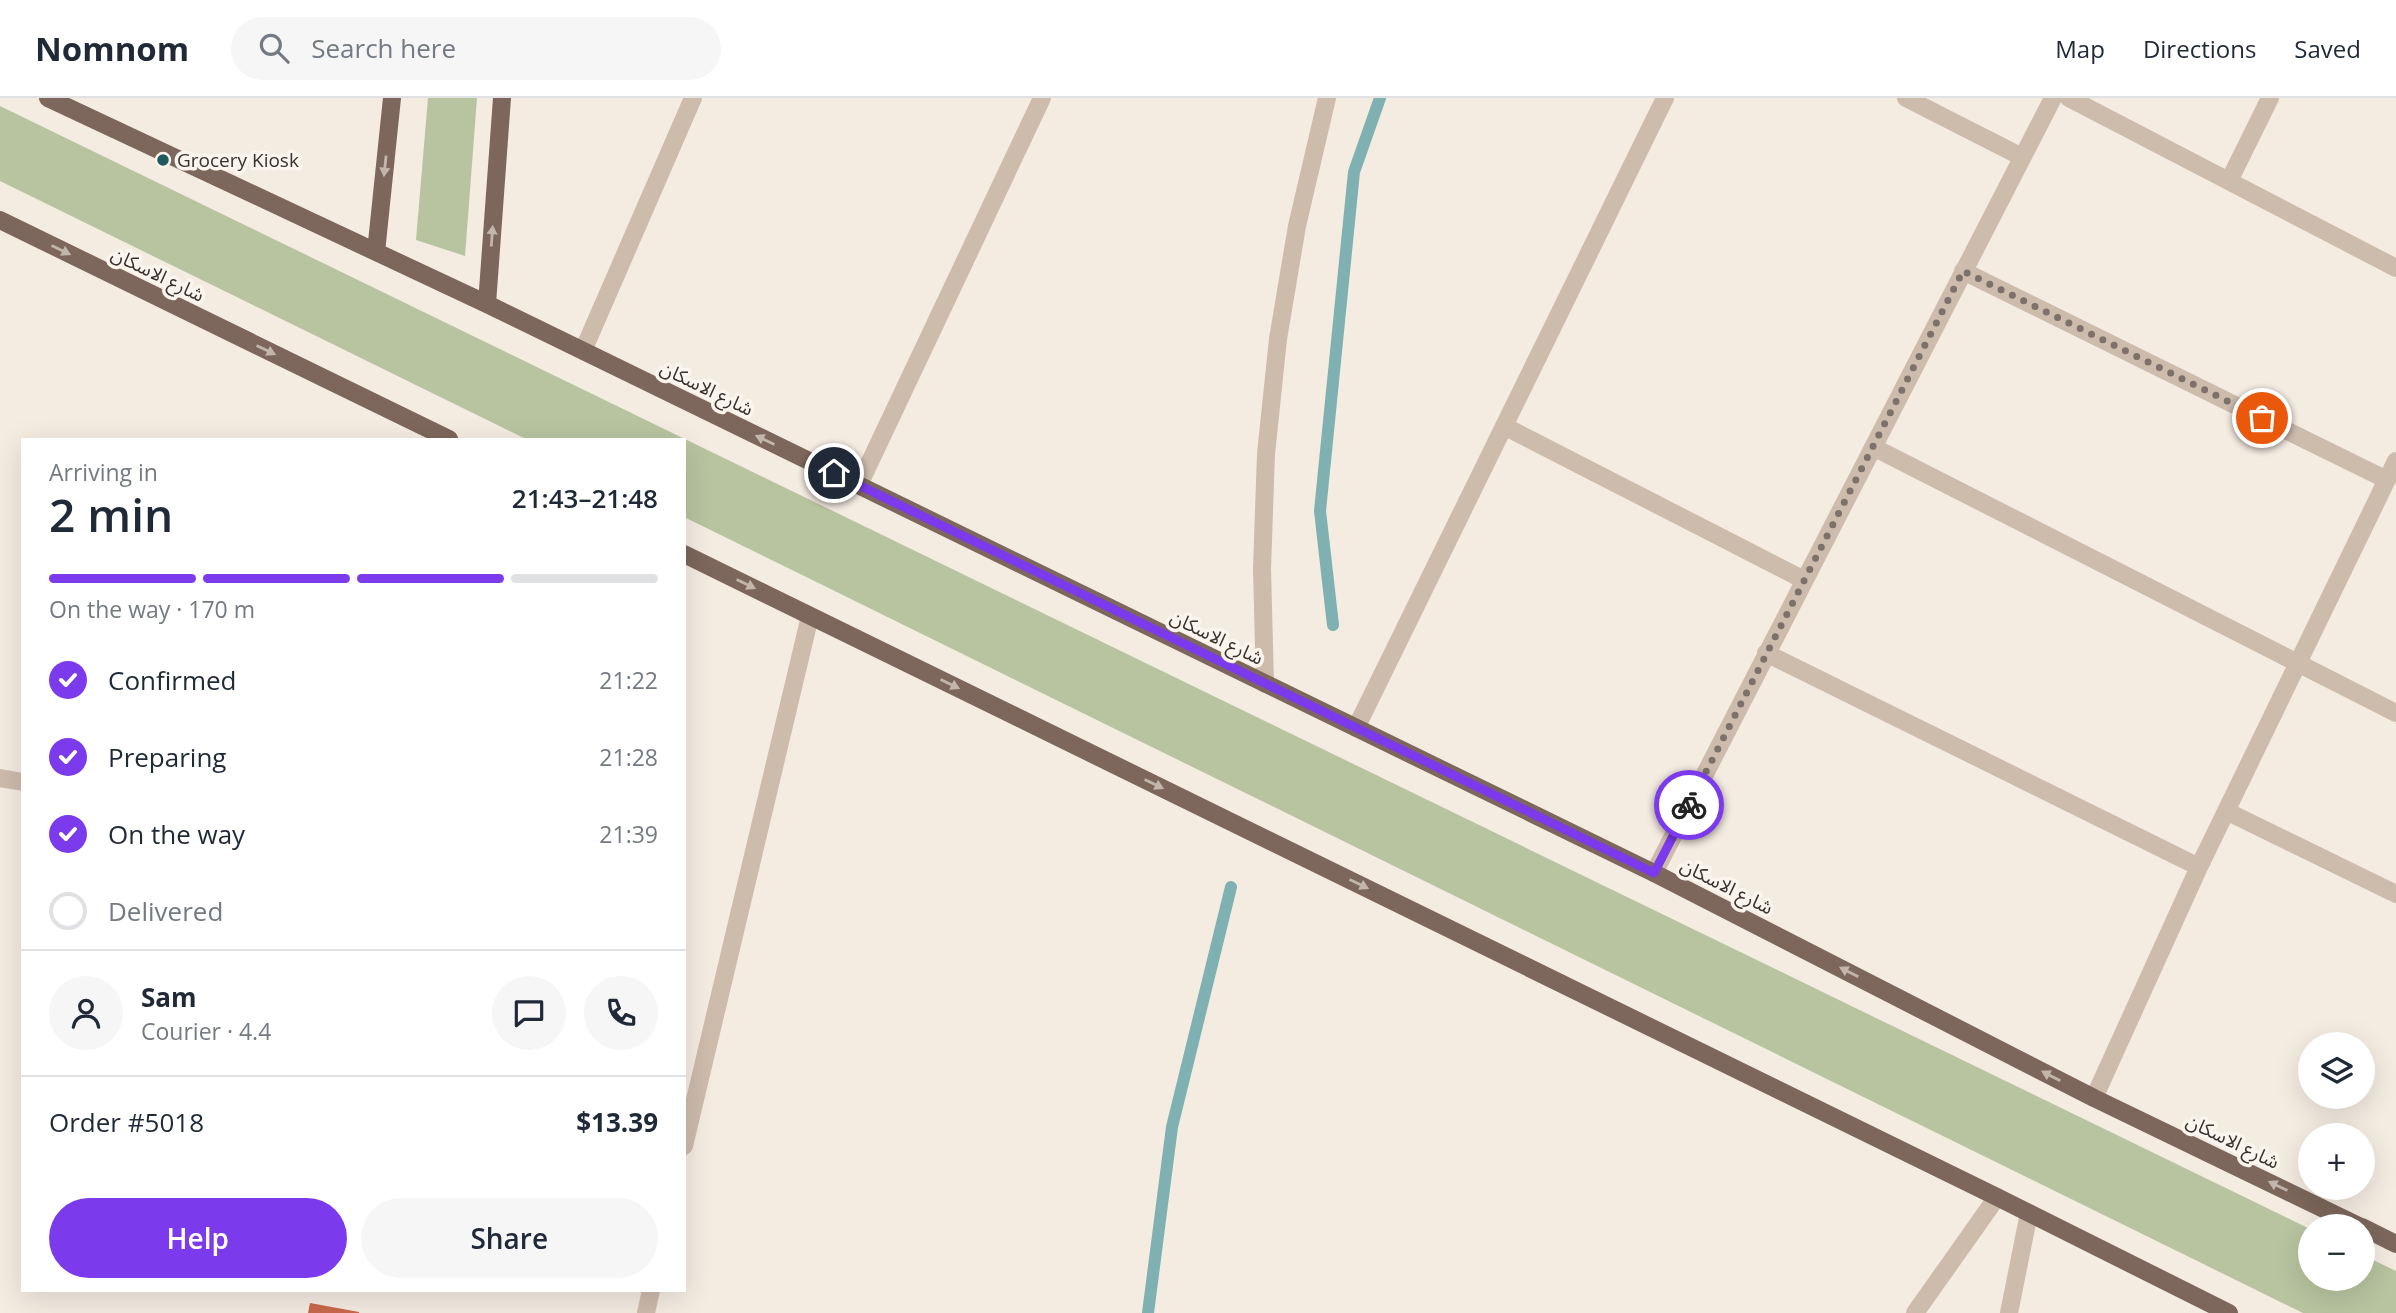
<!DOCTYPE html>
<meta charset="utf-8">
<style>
:root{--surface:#fff;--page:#f6f6f7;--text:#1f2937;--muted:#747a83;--line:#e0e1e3;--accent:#7c3aed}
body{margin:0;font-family:"Open Sans","Noto Sans Arabic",sans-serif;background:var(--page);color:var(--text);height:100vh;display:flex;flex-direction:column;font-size:26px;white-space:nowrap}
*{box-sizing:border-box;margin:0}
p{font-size:23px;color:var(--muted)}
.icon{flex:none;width:38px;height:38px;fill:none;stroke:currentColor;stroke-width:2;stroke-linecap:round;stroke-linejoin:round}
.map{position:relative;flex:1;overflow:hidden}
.drawer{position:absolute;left:21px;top:340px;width:665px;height:854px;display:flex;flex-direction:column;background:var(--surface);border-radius:0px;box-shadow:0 7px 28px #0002}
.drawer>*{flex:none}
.buttons{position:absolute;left:2298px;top:934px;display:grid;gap:14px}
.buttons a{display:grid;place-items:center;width:77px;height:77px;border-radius:50%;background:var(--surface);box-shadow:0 7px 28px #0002;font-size:35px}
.pin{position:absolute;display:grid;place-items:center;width:60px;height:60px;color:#fff;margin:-30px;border:4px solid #fff;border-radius:50%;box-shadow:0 2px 7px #0007}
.courier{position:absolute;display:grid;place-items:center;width:70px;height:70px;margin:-35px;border:5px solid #7c3aed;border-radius:50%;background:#fff;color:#222;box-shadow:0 2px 9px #0007}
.overview em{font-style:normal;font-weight:600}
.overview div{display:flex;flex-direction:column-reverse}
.overview{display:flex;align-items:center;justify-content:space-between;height:119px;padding:0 28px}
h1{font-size:46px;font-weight:600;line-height:52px}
.bar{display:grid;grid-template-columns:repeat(4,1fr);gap:10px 7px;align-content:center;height:84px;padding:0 28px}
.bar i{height:9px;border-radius:5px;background:var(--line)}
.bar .active{background:var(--accent)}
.bar p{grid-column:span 4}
.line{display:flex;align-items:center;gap:18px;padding:0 28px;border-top:2px solid var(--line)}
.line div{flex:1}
.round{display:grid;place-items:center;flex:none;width:74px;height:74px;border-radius:37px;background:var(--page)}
ol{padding:0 28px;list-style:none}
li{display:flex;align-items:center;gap:21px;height:77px}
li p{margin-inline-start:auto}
li .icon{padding:7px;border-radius:50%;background:var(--accent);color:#fff;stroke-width:4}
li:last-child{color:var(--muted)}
li i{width:38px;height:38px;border:4px solid var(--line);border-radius:50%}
.primary-button{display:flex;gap:14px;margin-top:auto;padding:14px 28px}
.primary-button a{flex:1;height:80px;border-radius:42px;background:var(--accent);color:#fff;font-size:28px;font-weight:600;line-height:80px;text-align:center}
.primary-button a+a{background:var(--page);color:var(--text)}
header{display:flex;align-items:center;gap:42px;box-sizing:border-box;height:98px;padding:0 35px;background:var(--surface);border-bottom:2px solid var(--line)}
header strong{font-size:33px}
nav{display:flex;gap:38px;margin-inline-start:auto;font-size:24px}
.search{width:490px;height:63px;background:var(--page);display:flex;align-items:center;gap:18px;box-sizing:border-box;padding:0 24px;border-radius:38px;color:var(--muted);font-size:26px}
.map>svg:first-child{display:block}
.green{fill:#b8c4a0}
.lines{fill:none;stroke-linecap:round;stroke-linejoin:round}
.stream{stroke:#7fb0b2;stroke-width:12}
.building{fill:#c8694b}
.minor{stroke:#cdbbac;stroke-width:18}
.major{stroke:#7d675c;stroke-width:18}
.oneway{fill:#c2b5ac}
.done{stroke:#7c716b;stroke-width:7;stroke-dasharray:0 12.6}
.route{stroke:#7c3aed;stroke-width:9}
.poi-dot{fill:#1f5a5e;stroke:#fbf5ee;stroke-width:2.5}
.labels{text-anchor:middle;stroke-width:7;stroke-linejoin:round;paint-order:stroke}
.poi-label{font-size:19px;fill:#3b302b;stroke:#fbf5ee;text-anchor:start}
.street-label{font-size:19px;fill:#3b302b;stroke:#fbf5ee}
</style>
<header>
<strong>Nomnom</strong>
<div class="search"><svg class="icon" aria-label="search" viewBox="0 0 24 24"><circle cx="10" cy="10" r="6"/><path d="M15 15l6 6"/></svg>Search here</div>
<nav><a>Map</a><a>Directions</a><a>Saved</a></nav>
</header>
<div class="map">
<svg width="2396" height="1215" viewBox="0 0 2396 1215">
<rect width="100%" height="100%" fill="#f4ebe1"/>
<path class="green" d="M428 0H477L465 158 416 142Z
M0 8 2310 1131V1181H2362L2363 1157 2396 1173V1215H2303L684 419V341H526L0 83Z"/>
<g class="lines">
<path class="stream" d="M1333 527 1320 413 1354 74 1380 0
M1148 1215 1172 1029 1231 789"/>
</g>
<path class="building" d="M310 1205 359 1214V1215H308Z"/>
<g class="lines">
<path class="minor" d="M1906 0 2022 59
M2069 0 2396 170
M2229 83 2270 0
M1963 173 2387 382
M583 253 693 0
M1504 328 1804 482
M1873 349 2396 615
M859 387 1042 0
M1766 555 2199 769
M1265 586 1262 471 1266 356 1278 241 1297 128 1327 0
M1356 630 1665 0
M0 680 23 684
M2226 713 2396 796
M1654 775 2053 0
M2094 1000 2199 769 2396 363
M684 1048 810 518
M646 1215 651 1192
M1915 1215 1997 1099
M2009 1215 2029 1115"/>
<path class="major" d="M48 0 487 206 1654 775 2094 1000 2361 1129
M0 122 449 341
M376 154 392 0
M487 206 502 0
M684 456 1997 1099 2229 1215
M2362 1129 2396 1146"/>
</g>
<defs><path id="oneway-solid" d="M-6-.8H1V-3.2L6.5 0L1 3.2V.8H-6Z" transform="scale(1.75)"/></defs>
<g class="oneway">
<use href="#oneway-solid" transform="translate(385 68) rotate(96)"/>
<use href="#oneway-solid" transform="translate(492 138) rotate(-86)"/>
<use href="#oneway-solid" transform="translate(61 152) rotate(26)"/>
<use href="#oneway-solid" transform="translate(266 252) rotate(26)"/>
<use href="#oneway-solid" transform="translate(765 342) rotate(-154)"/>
<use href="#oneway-solid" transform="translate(746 486) rotate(26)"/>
<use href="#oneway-solid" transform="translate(950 586) rotate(26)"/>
<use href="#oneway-solid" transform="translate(1154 686) rotate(26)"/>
<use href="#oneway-solid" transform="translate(1359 786) rotate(26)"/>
<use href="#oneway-solid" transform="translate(1849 874) rotate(-153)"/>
<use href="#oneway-solid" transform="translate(2051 978) rotate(-153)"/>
<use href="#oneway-solid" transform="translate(2278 1088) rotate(-154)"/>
</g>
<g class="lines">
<path class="done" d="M1689 707 1963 173 2262 320"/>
<path class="route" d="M834 375 1654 775 1689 707"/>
</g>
<circle class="poi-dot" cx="163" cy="62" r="7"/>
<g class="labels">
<g class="poi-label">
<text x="177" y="69">Grocery Kiosk</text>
</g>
<g class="street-label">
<text transform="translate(158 176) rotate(26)" y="7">شارع الاسكان</text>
<text transform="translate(707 290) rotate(26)" y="7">شارع الاسكان</text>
<text transform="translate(1217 539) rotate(26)" y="7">شارع الاسكان</text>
<text transform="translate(1727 788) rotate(27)" y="7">شارع الاسكان</text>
<text transform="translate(2233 1043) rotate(26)" y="7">شارع الاسكان</text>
</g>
</g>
</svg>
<div class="buttons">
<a><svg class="icon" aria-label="layers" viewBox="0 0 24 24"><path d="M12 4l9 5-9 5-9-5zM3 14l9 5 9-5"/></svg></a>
<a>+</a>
<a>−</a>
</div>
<div class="pin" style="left:2262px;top:320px;background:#ea580c"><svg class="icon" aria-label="bag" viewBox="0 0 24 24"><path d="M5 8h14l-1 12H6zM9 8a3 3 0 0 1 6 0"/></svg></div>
<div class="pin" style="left:834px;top:375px;background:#1f2937"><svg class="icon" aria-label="home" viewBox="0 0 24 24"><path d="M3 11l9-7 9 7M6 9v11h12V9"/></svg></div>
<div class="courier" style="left:1689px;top:707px"><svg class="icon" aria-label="bike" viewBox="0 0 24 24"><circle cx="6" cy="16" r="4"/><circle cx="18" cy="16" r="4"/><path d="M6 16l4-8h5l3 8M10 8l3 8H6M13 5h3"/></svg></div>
<section class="drawer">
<div class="overview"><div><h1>2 min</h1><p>Arriving in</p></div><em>21:43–21:48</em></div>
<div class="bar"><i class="active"></i><i class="active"></i><i class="active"></i><i></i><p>On the way · 170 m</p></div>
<ol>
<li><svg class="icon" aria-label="check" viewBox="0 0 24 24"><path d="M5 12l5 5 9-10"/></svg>Confirmed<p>21:22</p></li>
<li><svg class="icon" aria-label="check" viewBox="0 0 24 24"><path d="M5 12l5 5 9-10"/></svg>Preparing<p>21:28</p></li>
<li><svg class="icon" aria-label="check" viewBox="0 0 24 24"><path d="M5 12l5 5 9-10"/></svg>On the way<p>21:39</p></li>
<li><i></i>Delivered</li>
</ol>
<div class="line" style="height:126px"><a class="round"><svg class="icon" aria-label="person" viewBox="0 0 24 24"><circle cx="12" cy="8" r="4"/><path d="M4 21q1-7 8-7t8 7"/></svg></a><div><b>Sam</b><p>Courier · 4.4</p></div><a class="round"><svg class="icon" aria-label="chat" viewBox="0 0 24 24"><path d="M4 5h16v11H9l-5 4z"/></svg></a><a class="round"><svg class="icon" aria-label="phone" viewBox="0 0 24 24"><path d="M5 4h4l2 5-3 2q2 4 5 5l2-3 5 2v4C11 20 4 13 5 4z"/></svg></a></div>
<div class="line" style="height:91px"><div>Order #5018</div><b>$13.39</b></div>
<div class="primary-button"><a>Help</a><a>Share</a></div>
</section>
</div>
